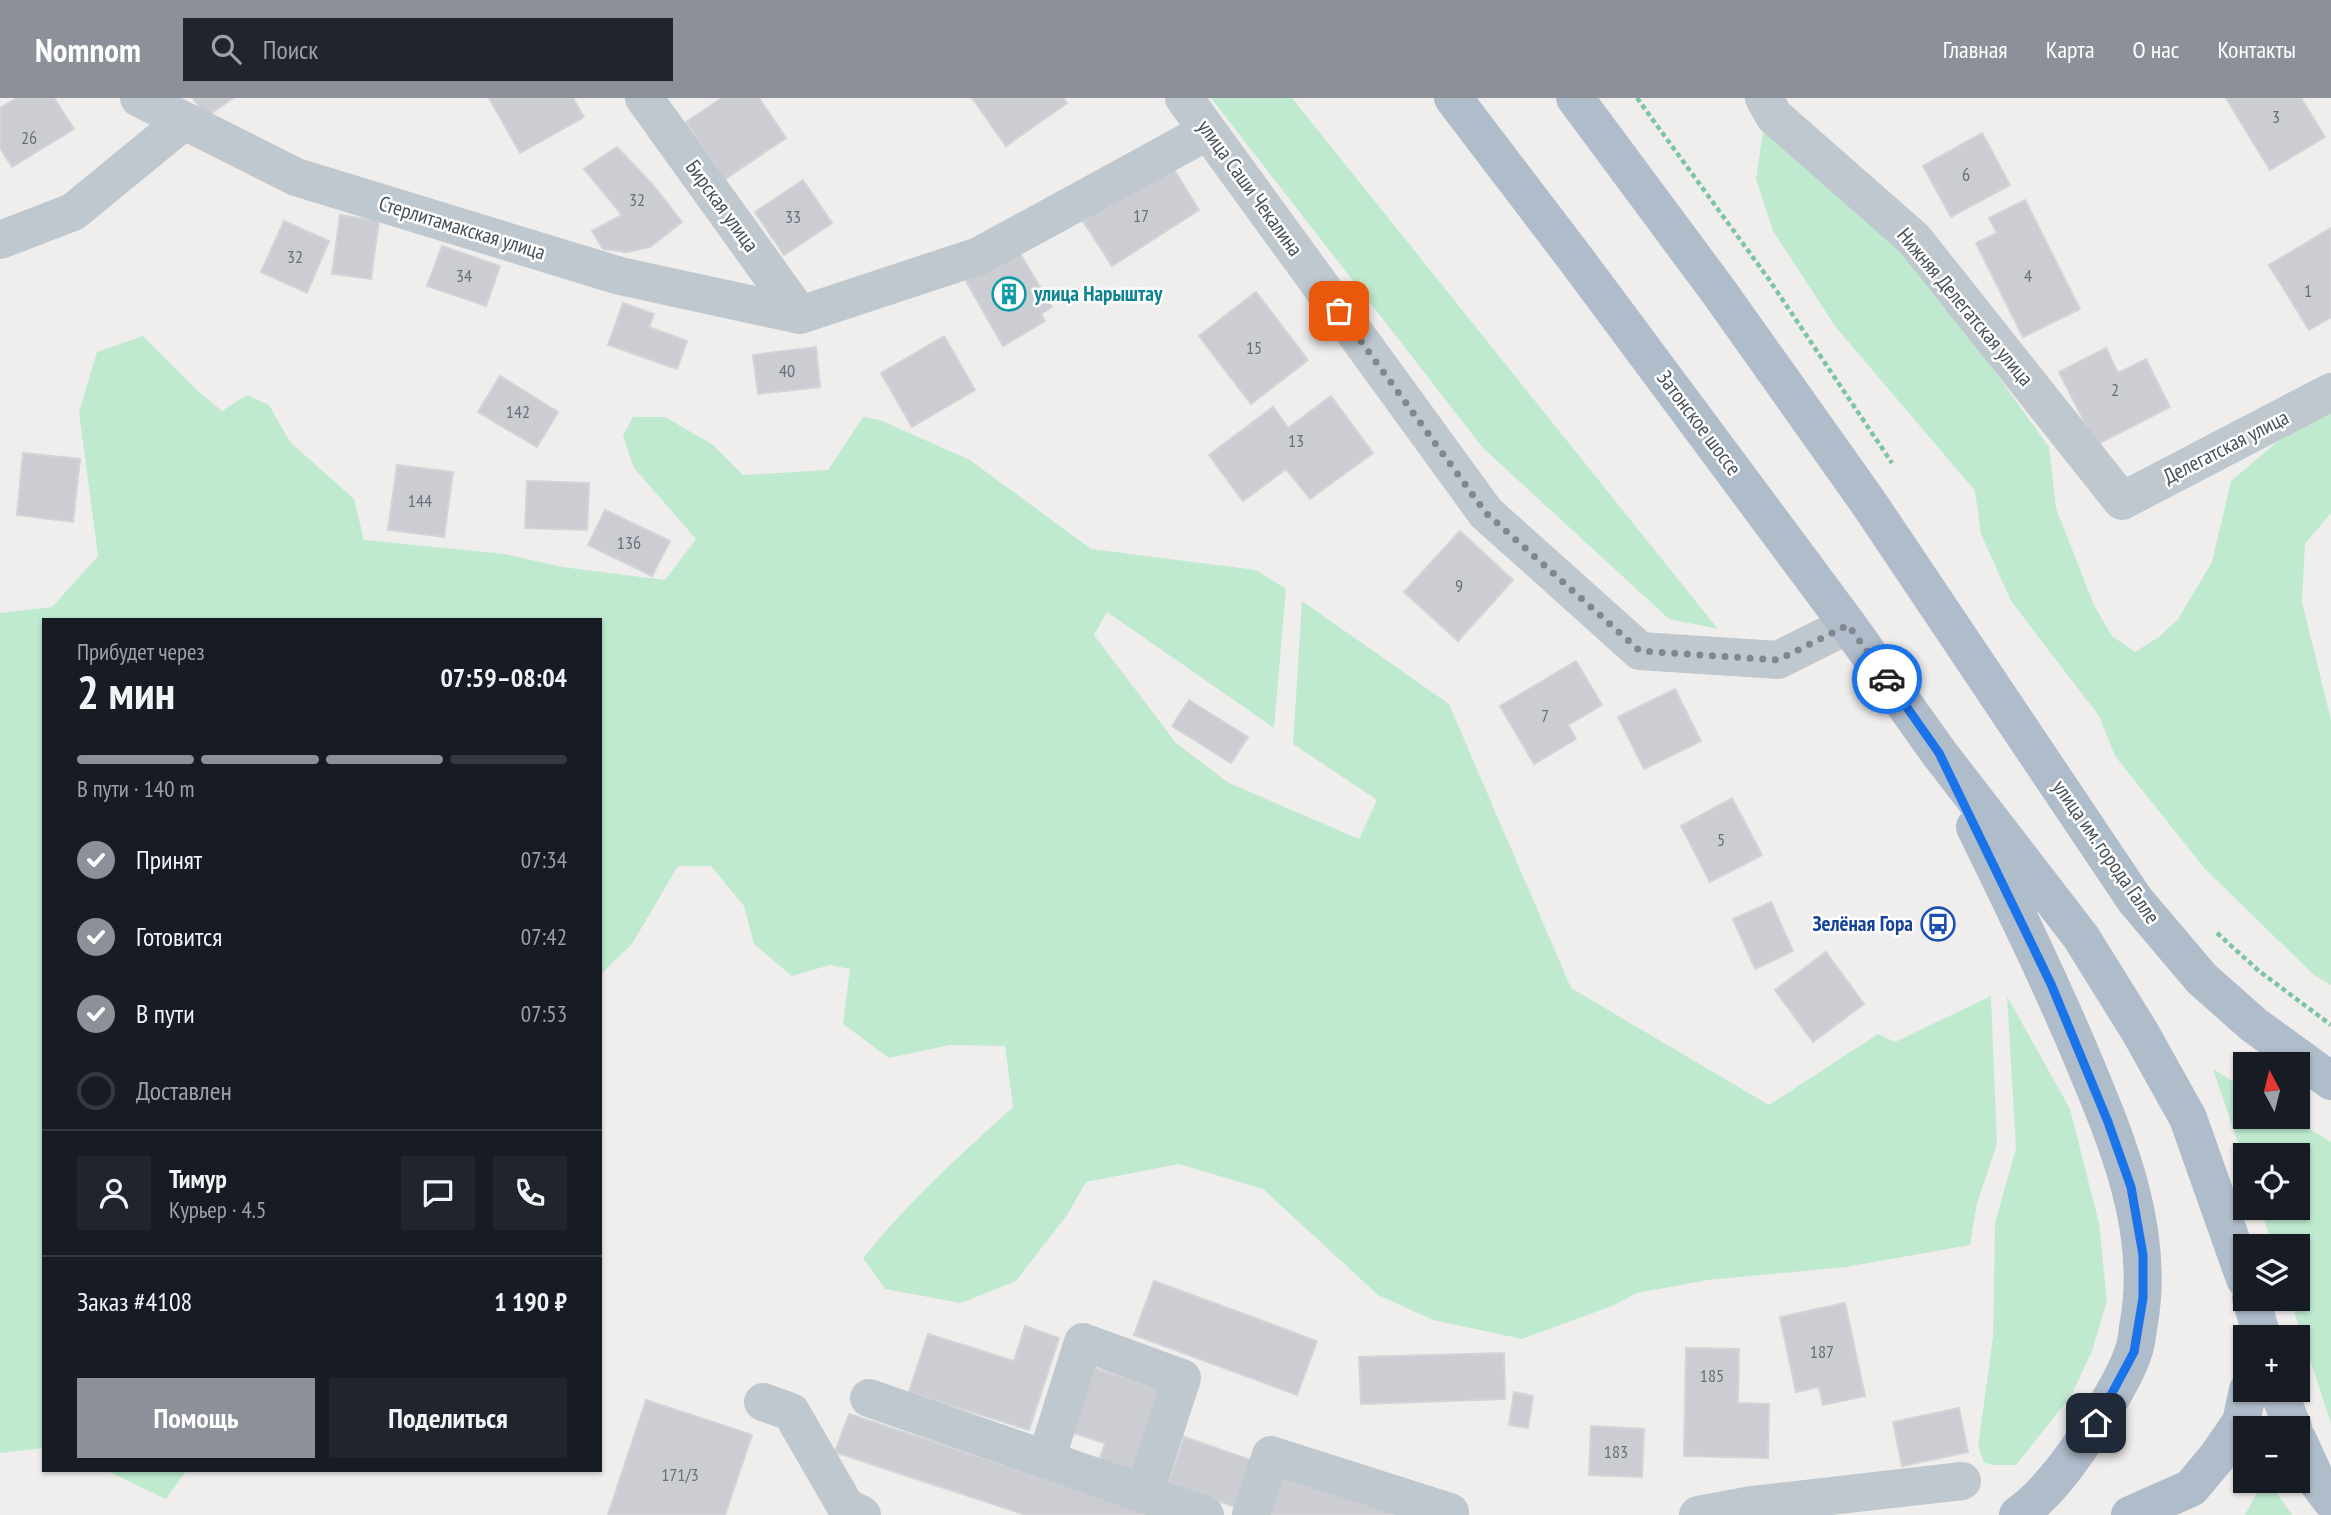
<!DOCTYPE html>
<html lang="ru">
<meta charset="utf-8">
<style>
:root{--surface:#171b24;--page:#20242c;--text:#f1f3f6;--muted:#9ea1a6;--line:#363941;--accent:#8c9099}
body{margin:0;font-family:"PT Sans Narrow",sans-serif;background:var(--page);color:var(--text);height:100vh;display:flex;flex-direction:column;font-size:26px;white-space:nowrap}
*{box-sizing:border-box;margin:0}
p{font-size:23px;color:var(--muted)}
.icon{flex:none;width:38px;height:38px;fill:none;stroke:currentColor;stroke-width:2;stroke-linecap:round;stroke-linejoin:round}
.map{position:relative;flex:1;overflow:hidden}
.sheet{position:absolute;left:42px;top:520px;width:560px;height:854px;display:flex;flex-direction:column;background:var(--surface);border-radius:0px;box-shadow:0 2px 5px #0004}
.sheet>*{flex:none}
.needle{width:46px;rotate:353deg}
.fabs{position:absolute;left:2233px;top:954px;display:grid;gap:14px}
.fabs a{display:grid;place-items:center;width:77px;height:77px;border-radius:0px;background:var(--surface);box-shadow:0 2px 5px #0004;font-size:35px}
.pin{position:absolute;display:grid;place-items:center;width:60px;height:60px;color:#fff;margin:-30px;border-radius:14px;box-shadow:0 4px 10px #0006}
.courier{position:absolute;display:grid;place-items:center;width:70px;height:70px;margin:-35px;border:5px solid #1a73e8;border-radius:50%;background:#fff;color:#222;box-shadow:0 2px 9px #0007}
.overview em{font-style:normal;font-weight:700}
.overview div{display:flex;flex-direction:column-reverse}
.overview{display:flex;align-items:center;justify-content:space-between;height:119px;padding:0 35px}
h1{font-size:46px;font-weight:700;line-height:52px}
.bar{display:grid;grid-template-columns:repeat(4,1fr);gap:10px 7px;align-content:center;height:84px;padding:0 35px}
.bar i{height:9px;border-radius:5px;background:var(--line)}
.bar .selected{background:var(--accent)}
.bar p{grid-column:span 4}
.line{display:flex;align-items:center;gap:18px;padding:0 35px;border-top:2px solid var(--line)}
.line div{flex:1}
.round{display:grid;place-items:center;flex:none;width:74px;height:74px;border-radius:0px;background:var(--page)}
ol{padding:0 35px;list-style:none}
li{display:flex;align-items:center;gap:21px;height:77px}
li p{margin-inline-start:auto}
li .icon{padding:7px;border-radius:50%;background:var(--accent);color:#fff;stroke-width:4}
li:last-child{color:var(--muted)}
li i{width:38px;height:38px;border:4px solid var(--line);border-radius:50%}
.action{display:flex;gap:14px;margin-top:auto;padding:14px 35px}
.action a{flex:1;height:80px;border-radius:0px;background:var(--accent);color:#fff;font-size:28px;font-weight:700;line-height:80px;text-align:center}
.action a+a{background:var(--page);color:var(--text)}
header{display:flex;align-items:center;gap:42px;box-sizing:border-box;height:98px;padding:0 35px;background:var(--accent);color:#fff}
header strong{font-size:33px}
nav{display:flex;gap:38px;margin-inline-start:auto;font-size:24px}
.search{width:490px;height:63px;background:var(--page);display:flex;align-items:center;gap:18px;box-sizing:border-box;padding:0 24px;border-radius:0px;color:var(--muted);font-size:26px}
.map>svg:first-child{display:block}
.green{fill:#bfead0}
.building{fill:#cbcdd2;stroke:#d2d4d8;stroke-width:2}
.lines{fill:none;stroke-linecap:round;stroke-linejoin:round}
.path{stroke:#7bc5a1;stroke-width:4.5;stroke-dasharray:5 3.5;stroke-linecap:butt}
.minor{stroke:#bfc8ce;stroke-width:38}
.major{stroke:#afbcca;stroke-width:38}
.done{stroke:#82878d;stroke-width:7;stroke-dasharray:0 12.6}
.route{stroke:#1a73e8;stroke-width:9}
.labels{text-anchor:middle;stroke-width:5;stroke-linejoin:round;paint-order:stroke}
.number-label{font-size:18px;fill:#686f77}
.street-label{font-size:21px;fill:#475059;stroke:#fff}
.culture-label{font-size:21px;font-weight:bold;fill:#0d838f;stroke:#fff;text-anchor:start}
.transit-label{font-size:21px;font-weight:bold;fill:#164399;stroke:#fff;text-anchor:end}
</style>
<header>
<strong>Nomnom</strong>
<div class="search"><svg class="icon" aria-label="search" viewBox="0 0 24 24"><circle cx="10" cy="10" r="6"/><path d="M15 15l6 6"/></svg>Поиск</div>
<nav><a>Главная</a><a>Карта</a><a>О нас</a><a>Контакты</a></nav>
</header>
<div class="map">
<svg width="2331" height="1417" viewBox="0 0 2331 1417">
<rect width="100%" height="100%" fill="#f0eeed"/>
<path class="green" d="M1211 0H1292L1718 531 1669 521 1483 350Z
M1764 27 1906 150 2049 349 2056 410 2094 507 2112 538 2135 554 2159 539 2178 521 2212 464 2231 383 2302 323 2331 311V415L2305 446 2302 504 2331 622V887L2314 877 2205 771 2115 658 2099 618 2011 503 1981 436 1975 393 1835 228 1773 133 1756 81Z
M143 238 200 295 222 313 247 297 269 307 290 344 354 401 364 442 505 456 562 469 665 482 696 441 634 370 623 338 633 319H665L713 347 743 377 828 372 863 319 880 322 970 362 1091 451 1256 472 1286 491 1274 630 1107 514 1094 537 1176 645 1229 685 1359 741 1377 702 1293 646 1302 503 1449 606 1571 890 1769 1007 1878 936 1895 944 1991 898 1997 1046 1977 1105 1970 1147 1846 1169 1708 1182 1637 1195 1612 1208 1522 1241 1433 1222 1378 1197 1263 1091 1179 1066 1086 1084 1067 1117 1016 1183 961 1205 885 1191 863 1160C908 1104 960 1057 1013 1009L1005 948 950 947 889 960 843 926 850 871 830 867 792 878 754 846 744 808 711 768H678L632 846 601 876 600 522H44V1350L0 1355V515L52 509 98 458 79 314 97 254Z
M2007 898 2070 1011 2099 1125 2107 1203 2092 1253 2071 1298 2016 1367H1992L1984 1364 1978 1349 1993 1239 1995 1125 2016 1050Z
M2213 971 2245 991V1018L2290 1019 2331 1044V1325L2290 1201 2298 1200V1148H2273L2260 1110H2298V1057H2245V1066Z
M105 1372H187L166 1401Z
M2263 1382 2268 1383 2292 1417H2245Z"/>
<path class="building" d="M17 0H54L74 31 12 69 0 50V10Z
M193 0H233L206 19Z
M489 0H573L584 19 520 55Z
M722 0H759L786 40 725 81 686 24Z
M972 0H1063L1067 5 1006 48Z
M2226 0H2301L2325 39 2270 72Z
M1982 35 2010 87 1951 119 1923 68Z
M617 49 653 87 682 124 650 149 627 154 603 151 592 133 622 117 584 71Z
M1171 67 1199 112 1112 168 1083 123Z
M803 82 832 125 784 157 755 114Z
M2025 102 2080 211 2023 239 1976 145 1997 135 1989 120Z
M340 117 379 123 371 181 332 176Z
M284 123 329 143 307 195 261 174Z
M2331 130V219L2309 232 2269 167Z
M442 148 500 168 486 208 427 188Z
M1018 152 1052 209 1041 216 1045 223 1003 248 966 183Z
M1256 194 1308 262 1251 306 1199 238Z
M623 205 654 216 649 229 687 243 677 271 608 247Z
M944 238 975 292 912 329 881 275Z
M816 249 820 289 758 296 753 257Z
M2106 250 2118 275 2146 261 2170 309 2096 347 2059 274Z
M500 278 558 314 537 349 478 314Z
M1331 298 1373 355 1310 401 1286 371 1243 403 1209 357 1273 309 1288 330Z
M23 355 80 361 73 424 17 417Z
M397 367 453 374 444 439 388 432Z
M527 383 589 385 587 432 525 430Z
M605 412 670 443 652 478 588 447Z
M1460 433 1513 482 1458 543 1404 494Z
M1576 563 1602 607 1568 627 1576 641 1534 666 1500 608Z
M1675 591 1701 643 1644 671 1618 619Z
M1189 602 1248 639 1231 665 1172 628Z
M1732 700 1762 757 1710 784 1681 728Z
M1771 804 1793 853 1755 871 1733 821Z
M1826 854 1864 906 1813 944 1775 892Z
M1154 1183 1317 1243 1297 1297 1134 1237Z
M1845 1205 1865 1298 1823 1307 1819 1289 1796 1294 1780 1219Z
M1025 1228 1059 1240 1029 1332 909 1294 928 1236 1014 1263Z
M1686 1250 1739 1251 1738 1305 1769 1306 1768 1360 1684 1358Z
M1504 1255 1505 1301 1361 1306 1359 1259Z
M1091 1269 1165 1292 1139 1377 1099 1364 1105 1345 1071 1334Z
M1514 1294 1533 1298 1528 1330 1509 1327Z
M646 1302 752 1337 725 1417H608Z
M1959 1310 1968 1354 1902 1368 1893 1324Z
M849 1316 1155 1417H1026L835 1354Z
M1591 1328 1644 1331 1642 1379 1589 1377Z
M1184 1339 1254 1363 1238 1410 1168 1386Z
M1282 1376 1399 1417H1268Z"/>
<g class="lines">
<path class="path" d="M1637 0 1768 180 1892 365
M2217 835 2259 873 2331 927"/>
<path class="minor" d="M139 0 296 79 620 178 800 217
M644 0 800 217
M1184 0 1486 415 1640 553 1778 562 1848 527
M1764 0 1774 18 1914 141 2122 403 2331 294
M0 142 73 114 184 23
M800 217 979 158 1208 33
M869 1300 1205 1417
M763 1304 791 1314 846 1409 862 1417
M1046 1362 1083 1244 1182 1280 1144 1396
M1251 1417 1271 1357 1450 1414V1417
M1698 1417 1752 1407 1962 1383"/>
<path class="major" d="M1453 0 1575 160 1848 527 1939 655 2081 839 2140 934 2188 1020 2245 1181
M1575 0 1719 194 1868 404 2135 802 2202 881 2254 927 2331 983
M1975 729C2012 805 2049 881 2082 959 2117 1043 2155 1131 2139 1224 2137 1234 2137 1246 2133 1255 2125 1279 2101 1317 2087 1338 2068 1367 2046 1397 2018 1417
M2251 1200 2262 1239
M2278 1292 2293 1330
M2298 1342 2316 1382 2331 1402
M2130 1417 2191 1390 2217 1359 2241 1324 2248 1292"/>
</g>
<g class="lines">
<path class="done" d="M1339 213 1486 415 1640 553 1778 562 1848 527 1887 581"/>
<path class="route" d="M1887 581 1939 655 2051 886 2108 1024 2131 1089 2143 1157V1200L2134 1254 2096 1325"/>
</g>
<defs>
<symbol id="building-ring" viewBox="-11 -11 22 22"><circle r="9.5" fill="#fff" stroke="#0f9aa8" stroke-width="1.5"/><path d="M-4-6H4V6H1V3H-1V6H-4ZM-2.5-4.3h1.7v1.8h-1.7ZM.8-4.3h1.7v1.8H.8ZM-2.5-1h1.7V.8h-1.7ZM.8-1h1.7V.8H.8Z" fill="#0f9aa8"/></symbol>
<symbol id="bus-ring" viewBox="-11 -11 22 22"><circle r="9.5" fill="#fff" stroke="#1a4fb4" stroke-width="1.5"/><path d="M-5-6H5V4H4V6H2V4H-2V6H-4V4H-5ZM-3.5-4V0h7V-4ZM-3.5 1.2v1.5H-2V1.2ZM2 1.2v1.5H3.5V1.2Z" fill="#1a4fb4"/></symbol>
</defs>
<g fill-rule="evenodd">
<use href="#building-ring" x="990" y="177" width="38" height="38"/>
<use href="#bus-ring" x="1919" y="807" width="38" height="38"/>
</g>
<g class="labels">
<g class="number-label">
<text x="2276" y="25">3</text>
<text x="29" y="46">26</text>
<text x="1966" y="83">6</text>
<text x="637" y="108">32</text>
<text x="1141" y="124">17</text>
<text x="793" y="125">33</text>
<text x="295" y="165">32</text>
<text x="464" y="184">34</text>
<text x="2028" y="184">4</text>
<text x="2308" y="199">1</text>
<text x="1254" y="256">15</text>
<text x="787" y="279">40</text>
<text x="2115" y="298">2</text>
<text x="518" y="320">142</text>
<text x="1296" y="349">13</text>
<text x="420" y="409">144</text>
<text x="629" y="451">136</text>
<text x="1459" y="494">9</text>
<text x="1545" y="624">7</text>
<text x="1721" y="748">5</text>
<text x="1822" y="1260">187</text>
<text x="1712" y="1284">185</text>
<text x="1616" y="1360">183</text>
<text x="680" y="1383">171/3</text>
</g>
<g class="street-label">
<text transform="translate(1250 90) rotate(54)" y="7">улица Саши Чекалина</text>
<text transform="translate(722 108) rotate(54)" y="7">Бирская улица</text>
<text transform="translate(462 130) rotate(17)" y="7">Стерлитамакская улица</text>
<text transform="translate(1965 209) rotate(50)" y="7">Нижняя Делегатская улица</text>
<text transform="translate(1699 325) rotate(53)" y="7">Затонское шоссе</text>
<text transform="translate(2226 349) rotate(-27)" y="7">Делегатская улица</text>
<text transform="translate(2106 754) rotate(55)" y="7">улица им. города Галле</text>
</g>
<g class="culture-label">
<text x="1034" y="203">улица Нарыштау</text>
</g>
<g class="transit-label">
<text x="1913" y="833">Зелёная Гора</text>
</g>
</g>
</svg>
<div class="fabs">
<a><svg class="needle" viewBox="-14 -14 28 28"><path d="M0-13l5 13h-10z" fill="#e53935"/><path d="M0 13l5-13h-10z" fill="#9ea1a6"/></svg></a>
<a><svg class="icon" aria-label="locate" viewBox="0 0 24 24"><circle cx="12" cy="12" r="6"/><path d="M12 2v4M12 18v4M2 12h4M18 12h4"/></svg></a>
<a><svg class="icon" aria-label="layers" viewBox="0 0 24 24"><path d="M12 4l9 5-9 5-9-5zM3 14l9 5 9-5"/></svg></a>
<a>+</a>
<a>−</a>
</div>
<div class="pin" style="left:1339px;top:213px;background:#ea580c"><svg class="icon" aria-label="bag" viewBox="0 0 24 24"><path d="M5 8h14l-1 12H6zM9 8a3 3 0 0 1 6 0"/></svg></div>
<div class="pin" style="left:2096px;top:1325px;background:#1f2937"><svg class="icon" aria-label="home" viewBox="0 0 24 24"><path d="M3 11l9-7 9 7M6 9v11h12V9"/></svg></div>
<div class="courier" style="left:1887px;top:581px"><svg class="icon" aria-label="car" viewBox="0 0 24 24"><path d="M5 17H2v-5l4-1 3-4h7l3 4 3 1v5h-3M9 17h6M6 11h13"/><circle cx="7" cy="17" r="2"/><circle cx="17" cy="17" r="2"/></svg></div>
<section class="sheet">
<div class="overview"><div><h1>2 мин</h1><p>Прибудет через</p></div><em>07:59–08:04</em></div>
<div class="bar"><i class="selected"></i><i class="selected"></i><i class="selected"></i><i></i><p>В пути · 140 m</p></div>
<ol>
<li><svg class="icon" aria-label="check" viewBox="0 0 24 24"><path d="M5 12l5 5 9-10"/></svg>Принят<p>07:34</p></li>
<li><svg class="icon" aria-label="check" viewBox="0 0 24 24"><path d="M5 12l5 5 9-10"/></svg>Готовится<p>07:42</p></li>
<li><svg class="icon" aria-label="check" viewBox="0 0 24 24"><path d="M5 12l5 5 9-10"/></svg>В пути<p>07:53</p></li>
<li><i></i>Доставлен</li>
</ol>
<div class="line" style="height:126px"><a class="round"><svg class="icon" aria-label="person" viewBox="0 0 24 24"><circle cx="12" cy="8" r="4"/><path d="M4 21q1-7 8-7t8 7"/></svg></a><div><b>Тимур</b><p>Курьер · 4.5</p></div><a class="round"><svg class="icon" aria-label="chat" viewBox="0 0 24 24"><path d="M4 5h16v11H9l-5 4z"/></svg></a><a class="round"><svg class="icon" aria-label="phone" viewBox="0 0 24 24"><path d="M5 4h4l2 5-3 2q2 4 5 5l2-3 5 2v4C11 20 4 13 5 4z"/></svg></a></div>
<div class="line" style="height:91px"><div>Заказ #4108</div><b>1 190 ₽</b></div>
<div class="action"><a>Помощь</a><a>Поделиться</a></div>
</section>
</div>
